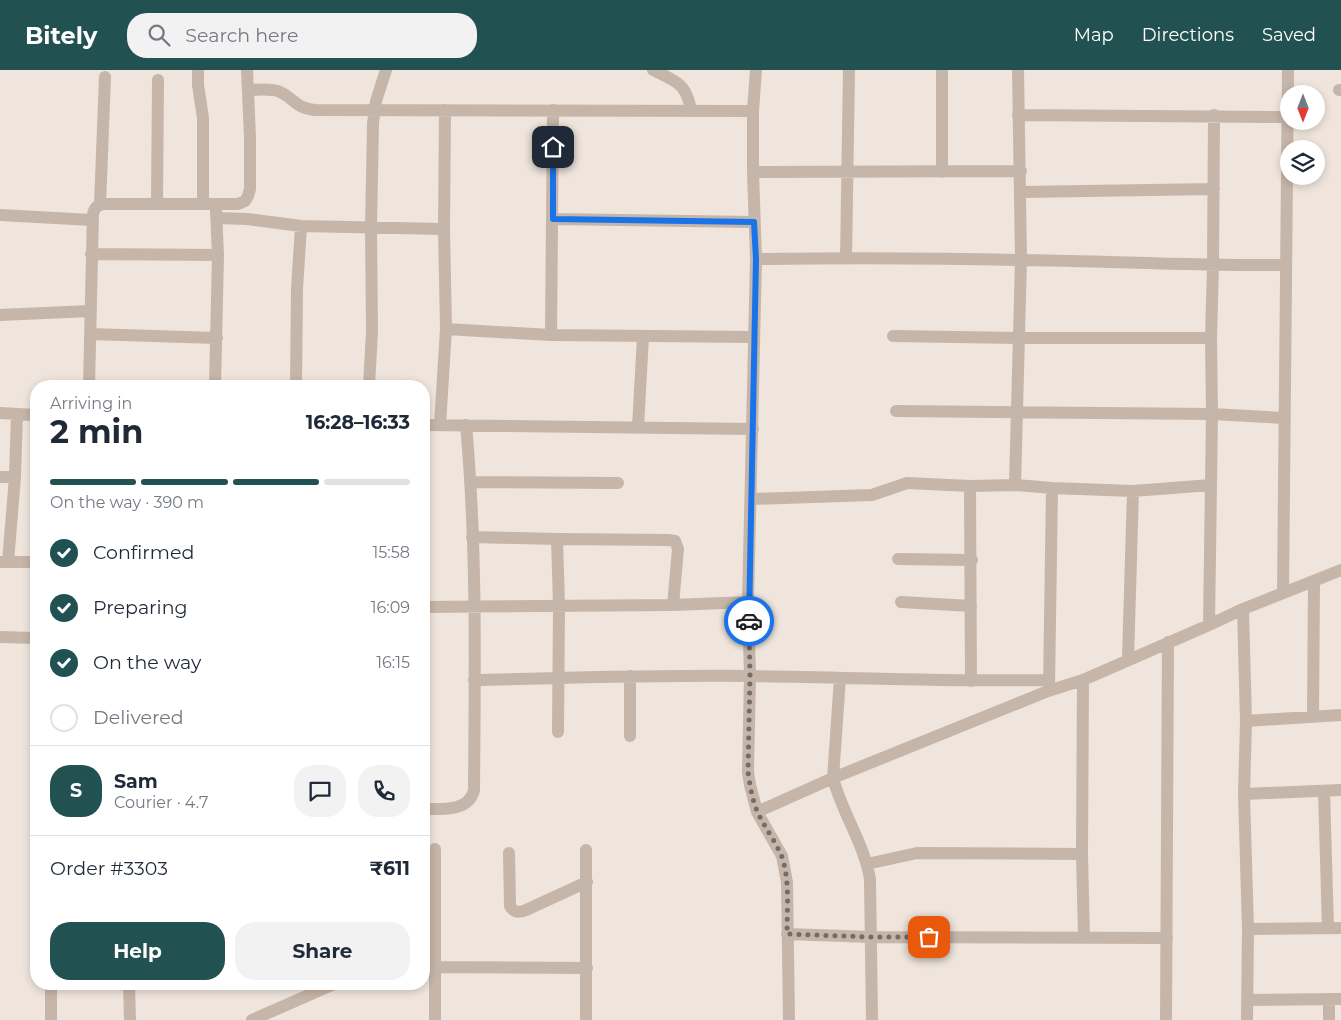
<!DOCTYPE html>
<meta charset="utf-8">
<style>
:root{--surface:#fff;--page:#f2f2f3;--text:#1f2937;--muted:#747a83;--line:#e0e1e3;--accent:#225151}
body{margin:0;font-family:Montserrat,sans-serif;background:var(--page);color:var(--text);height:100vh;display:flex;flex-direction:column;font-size:19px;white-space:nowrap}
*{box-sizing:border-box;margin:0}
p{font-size:16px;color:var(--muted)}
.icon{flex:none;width:28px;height:28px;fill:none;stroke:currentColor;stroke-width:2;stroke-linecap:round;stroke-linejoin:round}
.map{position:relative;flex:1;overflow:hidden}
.side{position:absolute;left:30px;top:310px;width:400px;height:610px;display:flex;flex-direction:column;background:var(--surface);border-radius:20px;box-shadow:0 2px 8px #0003}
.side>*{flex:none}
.needle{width:32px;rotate:180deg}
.tools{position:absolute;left:1280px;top:15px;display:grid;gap:10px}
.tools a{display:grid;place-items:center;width:45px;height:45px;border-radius:50%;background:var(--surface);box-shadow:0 2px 8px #0003;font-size:25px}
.pin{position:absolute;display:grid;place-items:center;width:42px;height:42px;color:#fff;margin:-21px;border-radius:10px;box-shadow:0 2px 8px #0006}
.courier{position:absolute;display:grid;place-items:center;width:50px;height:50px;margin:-25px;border:4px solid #1a73e8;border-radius:50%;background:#fff;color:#222;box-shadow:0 1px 6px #0007}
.summary em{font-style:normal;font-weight:700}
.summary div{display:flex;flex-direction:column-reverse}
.summary{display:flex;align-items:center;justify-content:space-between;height:85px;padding:0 20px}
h1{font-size:32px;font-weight:700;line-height:38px}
.bar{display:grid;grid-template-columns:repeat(4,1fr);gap:8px 5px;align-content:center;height:60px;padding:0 20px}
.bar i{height:6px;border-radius:4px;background:var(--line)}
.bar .active{background:var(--accent)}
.bar p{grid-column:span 4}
.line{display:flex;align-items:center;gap:12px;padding:0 20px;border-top:1px solid var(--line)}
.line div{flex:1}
.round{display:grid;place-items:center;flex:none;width:52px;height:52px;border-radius:20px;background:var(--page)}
ol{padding:0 20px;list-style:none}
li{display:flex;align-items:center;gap:15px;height:55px}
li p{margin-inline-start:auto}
li .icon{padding:5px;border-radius:50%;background:var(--accent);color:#fff;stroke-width:4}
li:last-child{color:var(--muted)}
li i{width:28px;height:28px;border:2px solid var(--line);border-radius:50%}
.action{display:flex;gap:10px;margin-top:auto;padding:10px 20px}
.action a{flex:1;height:58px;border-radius:20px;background:var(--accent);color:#fff;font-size:20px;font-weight:700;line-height:58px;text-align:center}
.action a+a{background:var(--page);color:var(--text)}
header{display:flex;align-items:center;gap:30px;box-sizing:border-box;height:70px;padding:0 25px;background:var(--accent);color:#fff}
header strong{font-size:24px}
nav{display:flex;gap:28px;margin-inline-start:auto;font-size:18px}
.search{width:350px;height:45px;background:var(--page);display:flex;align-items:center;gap:12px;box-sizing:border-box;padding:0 18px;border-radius:20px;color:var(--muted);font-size:19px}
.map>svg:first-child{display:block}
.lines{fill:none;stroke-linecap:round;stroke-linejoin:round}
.minor{stroke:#c6b5a9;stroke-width:12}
.done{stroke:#756c67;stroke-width:5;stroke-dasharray:0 9}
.route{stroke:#1a73e8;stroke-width:6}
</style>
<header>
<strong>Bitely</strong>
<div class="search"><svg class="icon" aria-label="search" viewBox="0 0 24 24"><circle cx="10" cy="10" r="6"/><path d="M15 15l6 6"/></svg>Search here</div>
<nav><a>Map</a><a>Directions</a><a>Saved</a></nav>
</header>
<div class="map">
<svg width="1341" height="950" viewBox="0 0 1341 950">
<rect width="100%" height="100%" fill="#efe5dc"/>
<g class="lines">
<path class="minor" d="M198 0V15L203 48V134
M653 0C677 12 686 13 691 40
M756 0 753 41V102L756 189 748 532 750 606 748 702 750 715 757 742 782 786 787 812 789 950
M942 0V102
M248 20C258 20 272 18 280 22 296 29 293 37 315 40L753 41
M1339 20H1341
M1018 45 1286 47
M753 102 1021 101
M1021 122 1214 119
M100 134 105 7
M157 134 158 10
M0 145 92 150
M217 148 247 149 301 156 444 159
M553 149 754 152
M91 184 218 185
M846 188 849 0
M756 189C844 188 932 188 1020 190 1109 191 1197 196 1285 195
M0 245 90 241
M446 259 551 265 753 267
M90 264 217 268
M551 265 553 40
M893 266 1018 268H1211
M89 316 93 144C95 136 99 134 107 134H238L245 131 248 126 250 119V67L247 0
M215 316 218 185 216 141
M296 316 297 219 301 156
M369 316 372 261 371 158 373 53 376 31 386 0
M896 341 1212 344 1284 348
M0 343 36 345
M424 355 753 359
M440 355 446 259 444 159 445 40
M638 357 643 267
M0 407H15
M471 412 618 413
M1015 415 1021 190 1018 0
M970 416 971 611
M752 429 872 425 907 413 970 416 1015 415 1052 418 1133 421 1211 415
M472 467 557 469 668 470 675 471 678 479 673 535
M557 469 559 536 558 662
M898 489 972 490
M1 492H36
M8 492 15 407 17 345
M1283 523 1288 0
M901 532 971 536
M424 537 673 535 748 532
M1243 539 1246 651 1244 724 1248 859 1247 950
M1209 555 1212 344 1211 268 1213 196 1214 45
M0 567 36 568
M1128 589 1133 421
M630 606V666
M840 608 833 708C842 743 864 773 870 809L872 950
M474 610C566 608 658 605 750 606 850 607 949 612 1049 610
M1083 610 1082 784 1084 867
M1049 618 1052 418
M1313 647 1314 511
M1246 651 1341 645
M1324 721 1328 858
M1244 724 1341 720
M424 739C442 739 469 742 474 720 475 598 477 476 466 355
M757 742 833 708 1048 621 1083 610 1209 555 1243 539 1341 500
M509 783 510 836C514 843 519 843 526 840L587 812
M867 794 917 783 1082 784
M1248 859 1341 858
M787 864 871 867 1167 868
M435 897 587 898
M51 914V950
M129 914 130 950
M1329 929V950
M1247 930 1341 929
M252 950 334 914
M435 950V779
M586 950V780
M1166 950 1168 572"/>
</g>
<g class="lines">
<path class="done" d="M749 551 750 606 748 702C750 715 752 730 758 743 765 758 776 772 782 787 790 811 787 839 787 864L871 867H929"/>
<path class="route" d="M553 77V149L754 152 756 189 749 551"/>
</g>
</svg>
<div class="tools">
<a><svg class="needle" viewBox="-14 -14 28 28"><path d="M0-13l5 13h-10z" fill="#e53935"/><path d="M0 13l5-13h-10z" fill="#747a83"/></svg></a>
<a><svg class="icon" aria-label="layers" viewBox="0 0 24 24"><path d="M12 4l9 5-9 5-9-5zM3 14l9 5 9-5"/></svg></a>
</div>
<div class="pin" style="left:929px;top:867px;background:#ea580c"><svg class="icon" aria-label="bag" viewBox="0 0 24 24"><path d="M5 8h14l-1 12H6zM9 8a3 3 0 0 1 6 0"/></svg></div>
<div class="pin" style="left:553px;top:77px;background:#1f2937"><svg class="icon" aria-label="home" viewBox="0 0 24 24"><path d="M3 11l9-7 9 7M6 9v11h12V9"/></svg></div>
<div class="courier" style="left:749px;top:551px"><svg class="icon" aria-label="car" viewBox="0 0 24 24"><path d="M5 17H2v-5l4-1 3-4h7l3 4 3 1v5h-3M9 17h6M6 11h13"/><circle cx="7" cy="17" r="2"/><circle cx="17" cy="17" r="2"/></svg></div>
<section class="side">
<div class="summary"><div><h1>2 min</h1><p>Arriving in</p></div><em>16:28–16:33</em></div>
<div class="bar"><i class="active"></i><i class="active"></i><i class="active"></i><i></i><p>On the way · 390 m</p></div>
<ol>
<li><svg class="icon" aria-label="check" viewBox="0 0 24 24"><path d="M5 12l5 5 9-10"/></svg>Confirmed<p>15:58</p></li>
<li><svg class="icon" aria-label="check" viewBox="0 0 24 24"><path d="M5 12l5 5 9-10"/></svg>Preparing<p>16:09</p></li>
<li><svg class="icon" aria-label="check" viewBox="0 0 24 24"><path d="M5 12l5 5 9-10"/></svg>On the way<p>16:15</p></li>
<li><i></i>Delivered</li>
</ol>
<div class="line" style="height:90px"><b class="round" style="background:var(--accent);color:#fff">S</b><div><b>Sam</b><p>Courier · 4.7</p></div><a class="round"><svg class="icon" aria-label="chat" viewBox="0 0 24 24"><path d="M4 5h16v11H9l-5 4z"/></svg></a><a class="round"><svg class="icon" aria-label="phone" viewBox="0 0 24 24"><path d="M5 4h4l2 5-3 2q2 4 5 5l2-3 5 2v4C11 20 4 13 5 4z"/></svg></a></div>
<div class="line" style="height:65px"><div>Order #3303</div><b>₹611</b></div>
<div class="action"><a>Help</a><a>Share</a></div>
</section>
</div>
